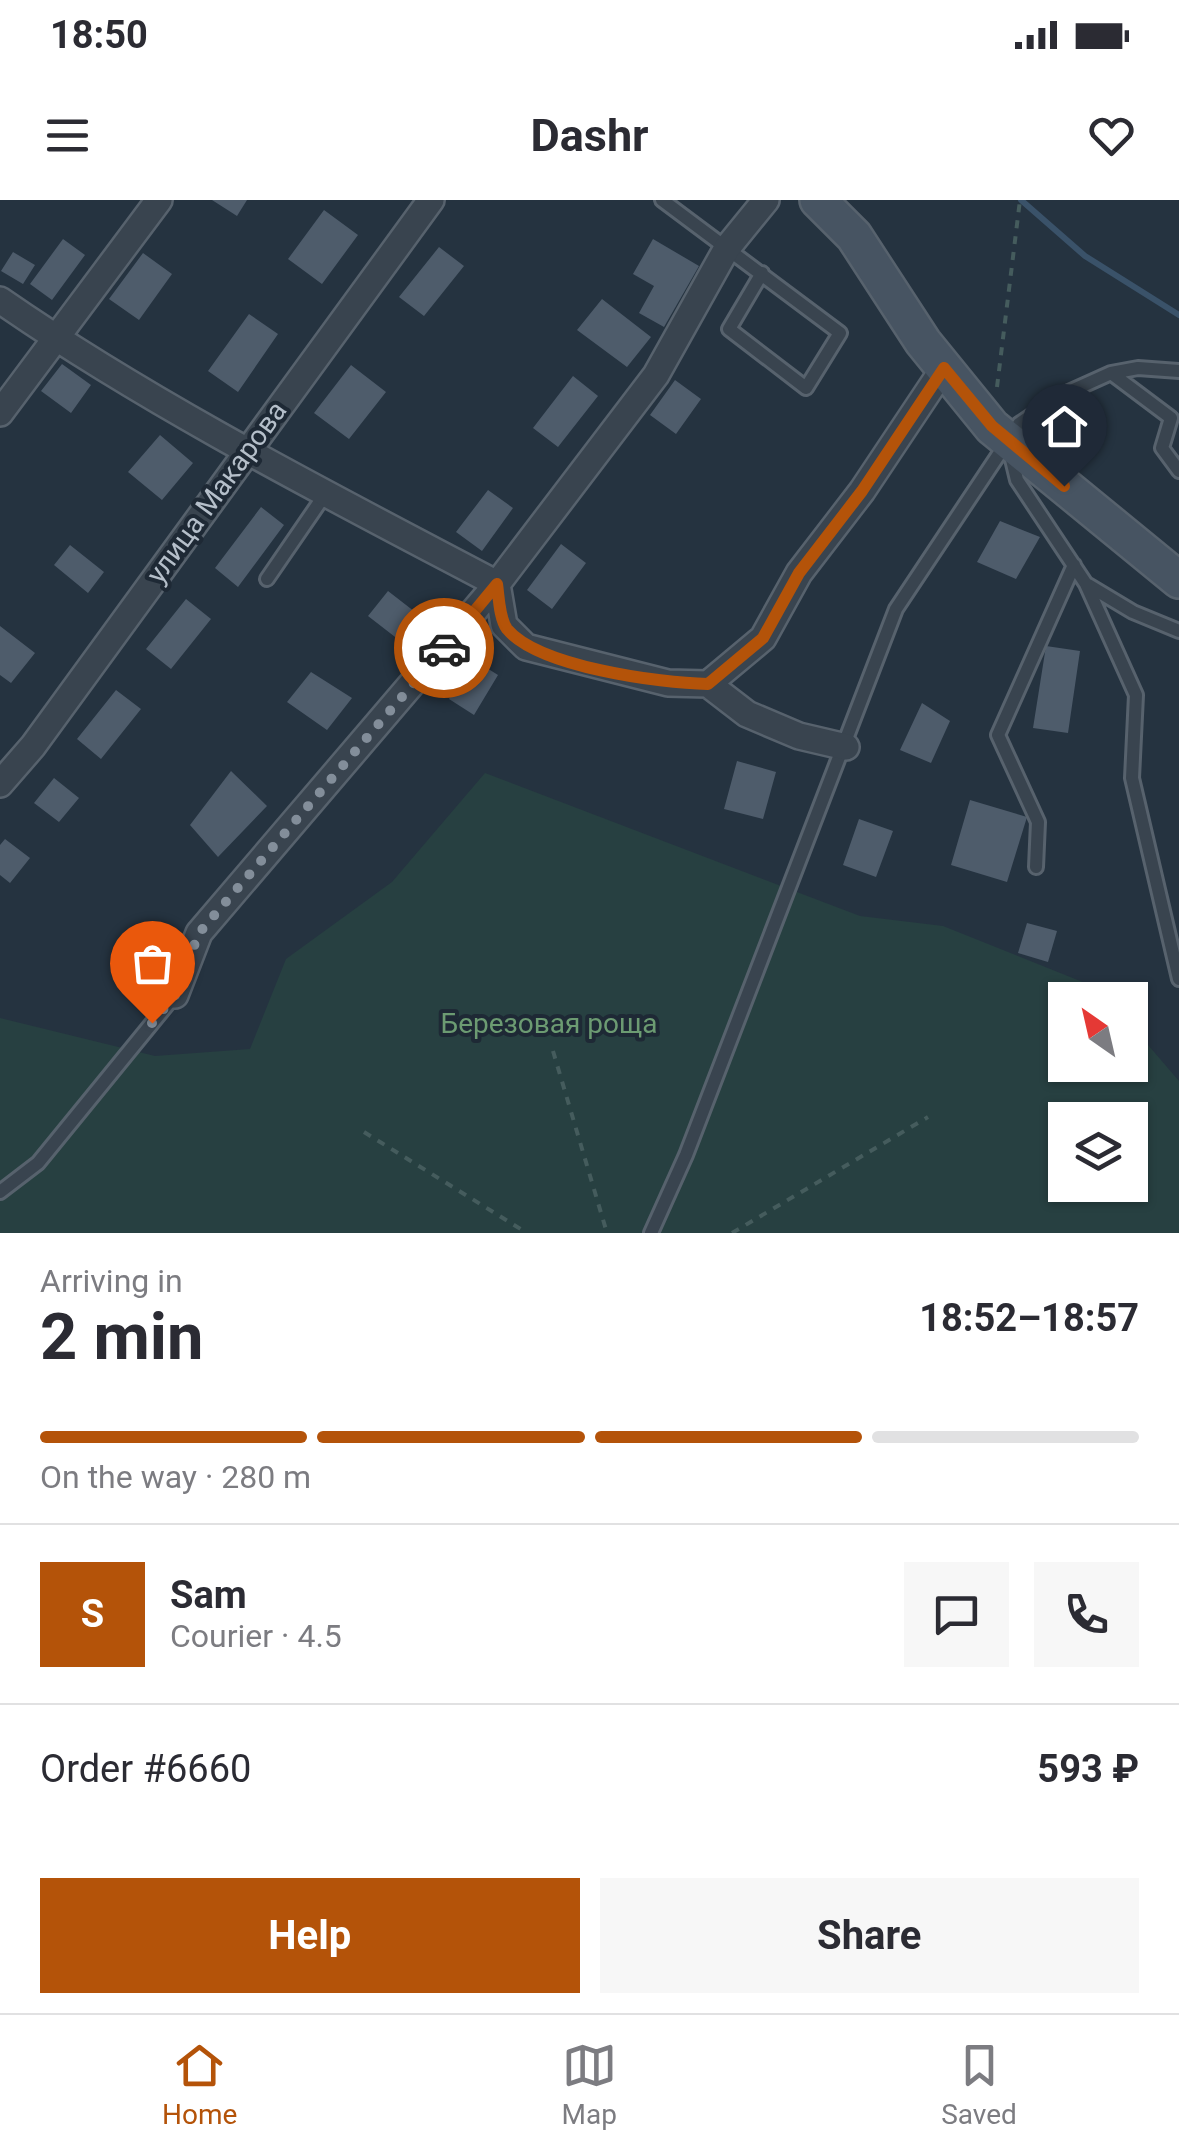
<!DOCTYPE html>
<meta charset="utf-8">
<style>
:root{--surface:#fff;--page:#f7f7f7;--text:#2b2b33;--muted:#7c7c81;--line:#e1e1e2;--accent:#b45309}
body{margin:0;font-family:Roboto,sans-serif;background:var(--page);color:var(--text);height:100vh;display:flex;flex-direction:column;font-size:38px;white-space:nowrap}
*{box-sizing:border-box;margin:0}
p{font-size:32px;color:var(--muted)}
.icon{flex:none;width:55px;height:55px;fill:none;stroke:currentColor;stroke-width:2;stroke-linecap:round;stroke-linejoin:round}
.map{position:relative;height:1033px;overflow:hidden}
.sheet{display:flex;flex-direction:column;background:var(--surface);flex:1}
.sheet>*{flex:none}
.needle{width:65px;rotate:326deg}
.buttons{position:absolute;left:1048px;top:782px;display:grid;gap:20px}
.buttons a{display:grid;place-items:center;width:100px;height:100px;border-radius:0px;background:var(--surface);box-shadow:0 2px 8px #0004;font-size:50px}
.pin{position:absolute;display:grid;place-items:center;width:85px;height:85px;color:#fff;margin:-102px -42px;border-radius:50% 50% 50% 0;rotate:-45deg;box-shadow:0 0 10px #0007}
.pin .icon{rotate:45deg}
.courier{position:absolute;display:grid;place-items:center;width:100px;height:100px;margin:-50px;border:8px solid #b45309;border-radius:50%;background:#fff;color:#222;box-shadow:0 2px 12px #0007}
.summary em{font-style:normal;font-weight:700}
.summary div{display:flex;flex-direction:column-reverse}
.summary{display:flex;align-items:center;justify-content:space-between;height:170px;padding:0 40px}
h1{font-size:65px;font-weight:700;line-height:75px}
.bar{display:grid;grid-template-columns:repeat(4,1fr);gap:15px 10px;align-content:center;height:120px;padding:0 40px}
.bar i{height:12px;border-radius:8px;background:var(--line)}
.bar .selected{background:var(--accent)}
.bar p{grid-column:span 4}
.line{display:flex;align-items:center;gap:25px;padding:0 40px;border-top:2px solid var(--line)}
.line div{flex:1}
.round{display:grid;place-items:center;flex:none;width:105px;height:105px;border-radius:0px;background:var(--page)}
.cta{display:flex;gap:20px;margin-top:auto;padding:20px 40px}
.cta a{flex:1;height:115px;border-radius:0px;background:var(--accent);color:#fff;font-size:40px;font-weight:700;line-height:115px;text-align:center}
.cta a+a{background:var(--page);color:var(--text)}
.status{display:flex;justify-content:space-between;align-items:center;height:70px;padding:0 50px;background:var(--surface);direction:ltr}
.status svg{height:28px;fill:currentColor}
header{display:flex;justify-content:space-between;align-items:center;height:130px;padding:0 40px;background:var(--surface);font-size:45px;font-weight:700}
.menu{display:flex;justify-content:space-around;align-items:center;height:140px;border-top:2px solid var(--line);background:var(--surface);font-size:28px;color:var(--muted)}
.menu a{display:grid;justify-items:center;gap:5px}
.menu .selected{color:var(--accent)}
.map>svg:first-child{display:block}
.green{fill:#274041;fill-rule:evenodd}
.lines{fill:none;stroke-linecap:round;stroke-linejoin:round}
.stream{stroke:#3a5269;stroke-width:6}
.building{fill:#4e5c6b}
.service-casing{stroke:#57626d;stroke-width:18}
.minor-casing{stroke:#57626d;stroke-width:30}
.secondary-casing{stroke:#57626d;stroke-width:40}
.path{stroke:#455c5d;stroke-width:4;stroke-dasharray:8 8;stroke-linecap:butt}
.service{stroke:#39444f;stroke-width:12}
.minor{stroke:#39444f;stroke-width:25}
.secondary{stroke:#475462;stroke-width:35}
.done{stroke:#838e9a;stroke-width:10;stroke-dasharray:0 18}
.route{stroke:#b45309;stroke-width:12}
.labels{text-anchor:middle;stroke-width:8;stroke-linejoin:round;paint-order:stroke}
.street-label{font-size:28px;fill:#b5bfca;stroke:#1e2935}
.park-label{font-size:28px;fill:#6c9b72;stroke:#1e2935}
</style>
<div class="status"><b>18:50</b><svg viewBox="0 0 49 12"><path d="M0 12V9h3v3zM5 12V6h3v6zM10 12V3h3v9zM15 12V0h3v12zM26 1h20v11H26zM47 4h2v5h-2z"/></svg></div>
<header><svg class="icon" aria-label="menu" viewBox="0 0 24 24"><path d="M4 6h16M4 12h16M4 18h16"/></svg>Dashr<svg class="icon" aria-label="heart" viewBox="0 0 24 24"><path d="M12 20l-8-8c-3-5 5-10 8-4 3-6 11-1 8 4z"/></svg></header>
<div class="map">
<svg width="1179" height="1033" viewBox="0 0 1179 1033">
<rect width="100%" height="100%" fill="#253340"/>
<path class="green" d="M485 573 860 716 943 726 1100 789 1110 800H1065V865H1130V824L1179 881V1033H0V818L155 856 250 849 286 759 392 682ZM1065 920H1130V985H1065Z"/>
<g class="lines">
<path class="stream" d="M1021 0 1085 56 1179 115"/>
</g>
<path class="building" d="M212 0H247L237 16Z
M324 10 358 35 322 84 288 59Z
M63 39 85 55 52 100 30 84Z
M653 39 699 66 664 127 639 113 654 86 633 74Z
M439 47 464 66 424 116 399 97Z
M13 52 35 65 23 84 1 71Z
M143 53 172 74 139 120 109 99Z
M602 99 651 137 627 167 577 130Z
M249 114 278 134 238 192 208 171Z
M62 164 91 185 71 213 41 191Z
M351 165 386 192 349 239 314 213Z
M573 176 598 196 558 247 533 228Z
M675 180 701 199 676 234 650 215Z
M160 235 193 263 162 300 128 272Z
M488 290 513 308 482 351 456 332Z
M261 307 284 325 238 387 215 368Z
M1000 321 1040 337 1016 379 977 362Z
M561 344 586 363 552 409 527 390Z
M70 345 104 372 88 393 54 365Z
M388 391 428 422 408 447 368 416Z
M186 399 211 419 171 469 146 449Z
M0 426 35 453 11 483 0 475Z
M1046 446 1080 451 1068 533 1033 528Z
M474 460 498 475 474 515 449 499Z
M311 472 352 498 327 530 287 502Z
M116 490 141 509 101 559 77 539Z
M922 503 950 521 931 563 900 550Z
M737 561 776 572 763 619 724 609Z
M231 571 267 606 218 657 190 625Z
M54 578 79 598 59 622 34 603Z
M970 600 1027 617 1007 682 951 665Z
M859 619 893 631 876 677 843 665Z
M5 639 30 658 10 683 0 675V645Z
M1027 723 1057 731 1048 762 1018 753Z"/>
<g class="lines">
<defs>
<path id="service" d="M662 0 840 133 806 188 729 129 762 73
M1111 173 1138 168 1179 171
M1171 218 1162 248 1179 271
M1010 251 1017 280 1086 384 1136 495 1132 578 1179 779
M267 379 326 293
M1088 385 1133 412 1179 431
M1036 667 1038 622 998 535 1074 365
M0 992 38 963 175 795
M651 1033 686 955 896 409 1019 224 1060 196 1111 173 1171 218"/>
<path id="minor" d="M0 100C153 206 332 297 497 384L504 425 526 447 668 483 708 484 747 514 799 536 846 547
M0 213 159 0
M708 484 763 438 799 373 862 291 944 168
M0 584 33 546 431 0
M175 795 199 733 497 384 656 175 727 48 766 0"/>
<path id="secondary" d="M818 0 854 36 923 142 992 227 1179 380"/>
</defs>
<use href="#service" class="service-casing"/>
<use href="#minor" class="minor-casing"/>
<use href="#secondary" class="secondary-casing"/>
<path class="path" d="M997 187 1020 0
M553 851 607 1033
M364 932 527 1033
M732 1033 928 917"/>
<use href="#service" class="service"/>
<use href="#minor" class="minor"/>
<use href="#secondary" class="secondary"/>
</g>
<g class="lines">
<path class="done" d="M152 823 175 795 199 733 444 448"/>
<path class="route" d="M444 448 497 384C499 397 499 418 507 429 539 467 659 483 708 484L763 438 799 373 862 291 944 168 992 226 1064 286"/>
</g>
<g class="labels">
<g class="street-label">
<text transform="translate(216 292) rotate(-54)" y="10">улица Макарова</text>
</g>
<g class="park-label">
<text x="549" y="833">Березовая роща</text>
</g>
</g>
</svg>
<div class="buttons">
<a><svg class="needle" viewBox="-14 -14 28 28"><path d="M0-13l5 13h-10z" fill="#e53935"/><path d="M0 13l5-13h-10z" fill="#7c7c81"/></svg></a>
<a><svg class="icon" aria-label="layers" viewBox="0 0 24 24"><path d="M12 4l9 5-9 5-9-5zM3 14l9 5 9-5"/></svg></a>
</div>
<div class="pin" style="left:152px;top:823px;background:#ea580c"><svg class="icon" aria-label="bag" viewBox="0 0 24 24"><path d="M5 8h14l-1 12H6zM9 8a3 3 0 0 1 6 0"/></svg></div>
<div class="pin" style="left:1064px;top:286px;background:#1f2937"><svg class="icon" aria-label="home" viewBox="0 0 24 24"><path d="M3 11l9-7 9 7M6 9v11h12V9"/></svg></div>
<div class="courier" style="left:444px;top:448px"><svg class="icon" aria-label="car" viewBox="0 0 24 24"><path d="M5 17H2v-5l4-1 3-4h7l3 4 3 1v5h-3M9 17h6M6 11h13"/><circle cx="7" cy="17" r="2"/><circle cx="17" cy="17" r="2"/></svg></div>
</div>
<section class="sheet">
<div class="summary"><div><h1>2 min</h1><p>Arriving in</p></div><em>18:52–18:57</em></div>
<div class="bar"><i class="selected"></i><i class="selected"></i><i class="selected"></i><i></i><p>On the way · 280 m</p></div>
<div class="line" style="height:180px"><b class="round" style="background:var(--accent);color:#fff">S</b><div><b>Sam</b><p>Courier · 4.5</p></div><a class="round"><svg class="icon" aria-label="chat" viewBox="0 0 24 24"><path d="M4 5h16v11H9l-5 4z"/></svg></a><a class="round"><svg class="icon" aria-label="phone" viewBox="0 0 24 24"><path d="M5 4h4l2 5-3 2q2 4 5 5l2-3 5 2v4C11 20 4 13 5 4z"/></svg></a></div>
<div class="line" style="height:130px"><div>Order #6660</div><b>593 ₽</b></div>
<div class="cta"><a>Help</a><a>Share</a></div>
</section>
<nav class="menu">
<a class="selected"><svg class="icon" aria-label="home" viewBox="0 0 24 24"><path d="M3 11l9-7 9 7M6 9v11h12V9"/></svg>Home</a>
<a><svg class="icon" aria-label="map" viewBox="0 0 24 24"><path d="M3 6l6-2 6 2 6-2v14l-6 2-6-2-6 2zM9 4v14M15 6v14"/></svg>Map</a>
<a><svg class="icon" aria-label="saved" viewBox="0 0 24 24"><path d="M7 4h10v16l-5-4-5 4z"/></svg>Saved</a>
</nav>
